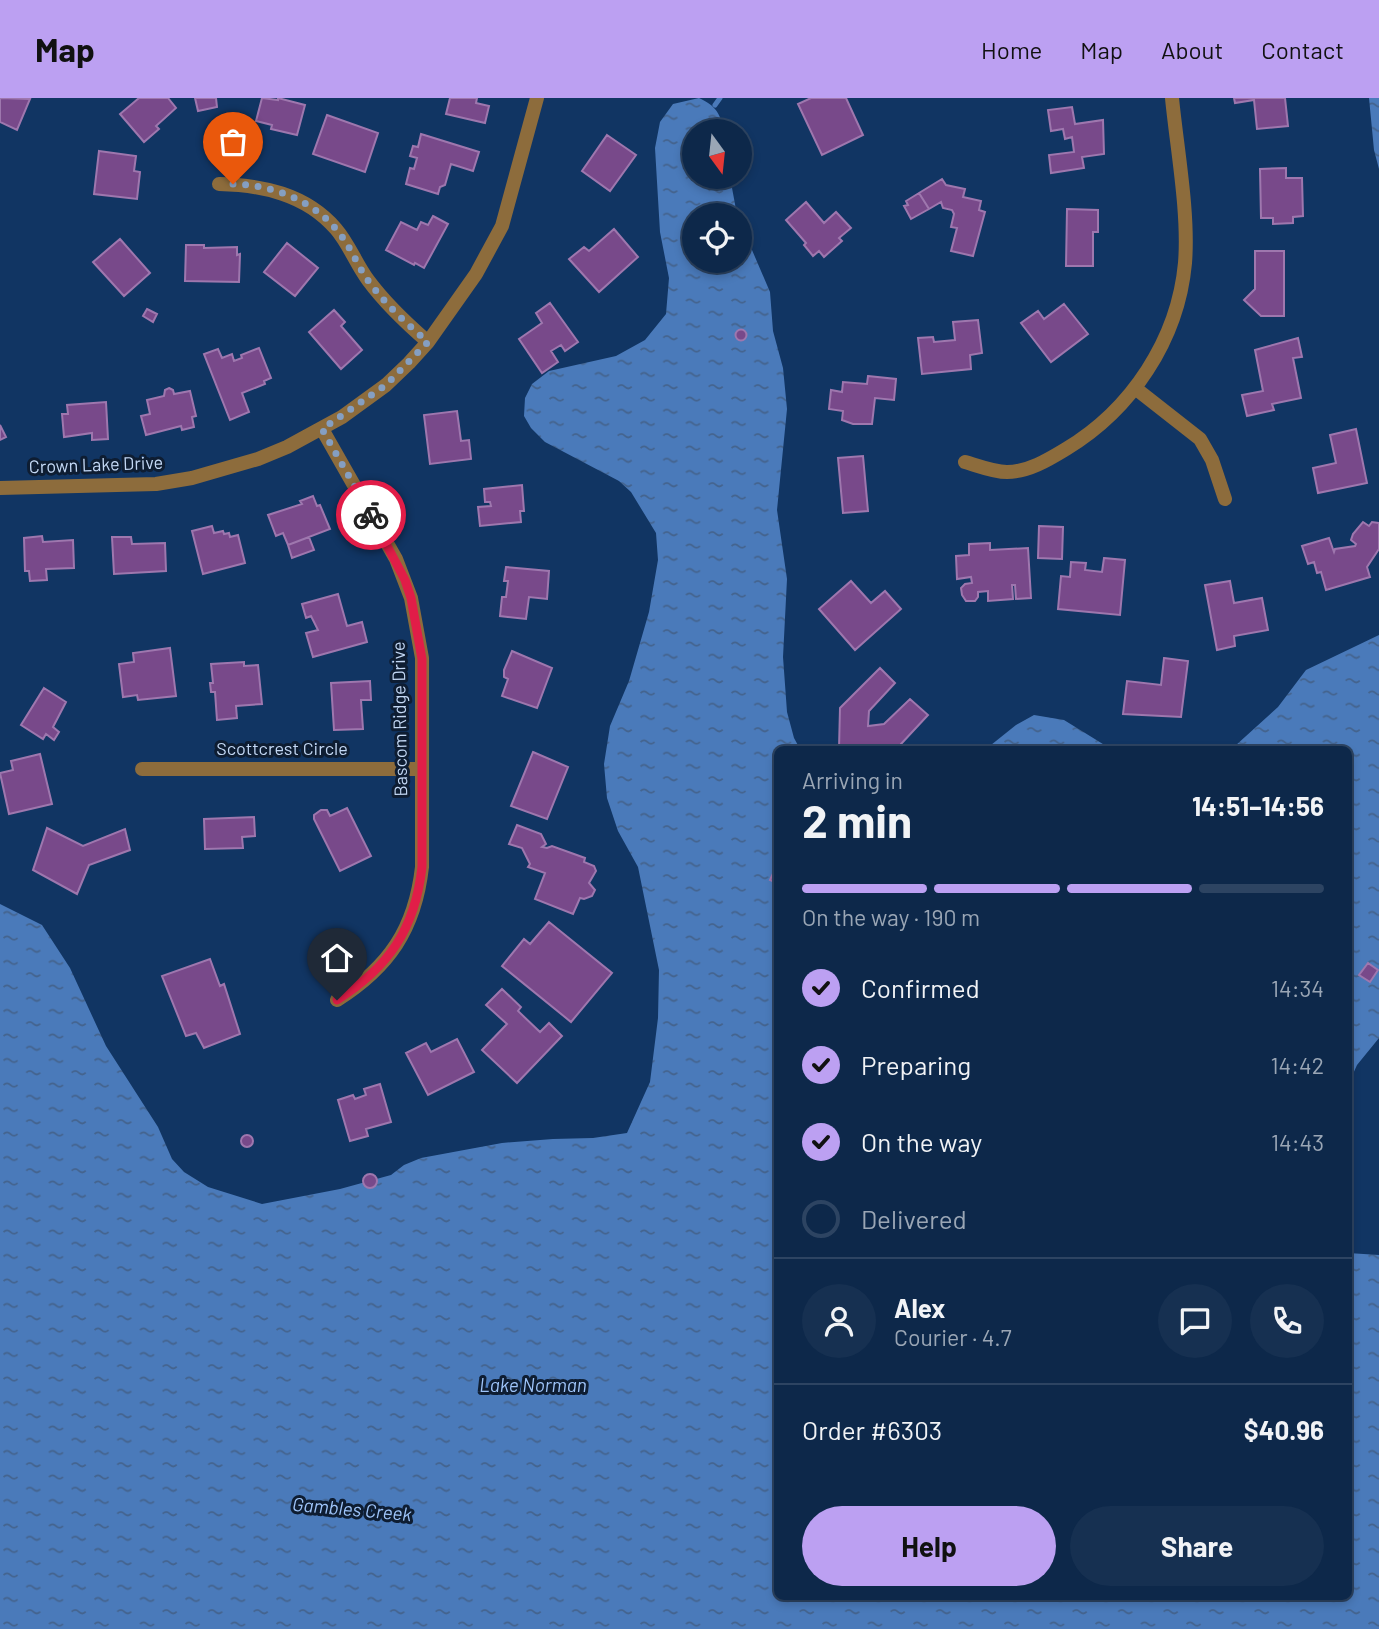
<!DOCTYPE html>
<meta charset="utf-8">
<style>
:root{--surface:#0d284a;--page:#163051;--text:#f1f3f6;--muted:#9aa6b5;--line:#2d4462;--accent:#bca0f2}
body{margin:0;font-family:Barlow,sans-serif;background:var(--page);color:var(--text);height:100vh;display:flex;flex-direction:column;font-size:26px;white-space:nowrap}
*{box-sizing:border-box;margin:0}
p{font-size:23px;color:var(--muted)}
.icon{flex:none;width:38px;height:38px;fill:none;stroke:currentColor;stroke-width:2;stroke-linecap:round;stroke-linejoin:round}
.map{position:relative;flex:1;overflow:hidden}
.sheet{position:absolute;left:774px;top:648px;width:578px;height:854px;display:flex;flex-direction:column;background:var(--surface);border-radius:10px;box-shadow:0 4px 10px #0003,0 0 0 2px var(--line)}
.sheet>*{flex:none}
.needle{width:46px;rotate:165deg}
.controls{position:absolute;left:682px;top:21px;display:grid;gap:14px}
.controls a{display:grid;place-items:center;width:70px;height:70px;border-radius:50%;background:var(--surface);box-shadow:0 4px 10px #0003,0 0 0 2px var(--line);font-size:35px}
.pin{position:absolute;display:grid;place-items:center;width:60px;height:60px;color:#fff;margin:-72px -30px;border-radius:50% 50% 50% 0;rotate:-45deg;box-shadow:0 0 7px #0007}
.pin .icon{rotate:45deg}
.courier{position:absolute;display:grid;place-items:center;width:70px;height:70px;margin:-35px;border:5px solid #e11d48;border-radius:50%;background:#fff;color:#222;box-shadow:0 2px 9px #0007}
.headline em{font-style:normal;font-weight:700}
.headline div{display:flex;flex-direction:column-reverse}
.headline{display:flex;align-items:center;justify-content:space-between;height:119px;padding:0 28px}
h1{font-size:46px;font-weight:700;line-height:52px}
.bar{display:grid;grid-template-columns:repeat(4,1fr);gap:10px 7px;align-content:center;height:84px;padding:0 28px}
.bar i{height:9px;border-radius:5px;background:var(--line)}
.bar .selected{background:var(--accent)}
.bar p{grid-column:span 4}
.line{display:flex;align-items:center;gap:18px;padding:0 28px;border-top:2px solid var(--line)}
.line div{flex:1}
.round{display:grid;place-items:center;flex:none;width:74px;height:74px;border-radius:37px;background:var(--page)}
ol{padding:0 28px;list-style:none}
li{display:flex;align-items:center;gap:21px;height:77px}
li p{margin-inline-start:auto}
li .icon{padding:7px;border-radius:50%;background:var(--accent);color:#111;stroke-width:4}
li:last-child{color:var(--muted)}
li i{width:38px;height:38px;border:4px solid var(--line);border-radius:50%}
.button{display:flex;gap:14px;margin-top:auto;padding:14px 28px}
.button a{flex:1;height:80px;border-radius:42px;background:var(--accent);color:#111;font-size:28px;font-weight:700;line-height:80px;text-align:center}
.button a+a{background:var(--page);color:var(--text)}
header{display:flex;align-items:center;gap:42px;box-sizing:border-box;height:98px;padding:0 35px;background:var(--accent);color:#111}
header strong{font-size:33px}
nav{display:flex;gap:38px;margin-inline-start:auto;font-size:24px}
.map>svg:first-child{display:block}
.water{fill:url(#water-ripples)}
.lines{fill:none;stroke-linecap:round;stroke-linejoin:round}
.stream{stroke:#4a7aba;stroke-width:5}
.building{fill:#78498a;stroke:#9e77ae;stroke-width:2}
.street{stroke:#8d6c3c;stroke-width:14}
.done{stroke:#859fc2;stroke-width:7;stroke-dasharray:0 12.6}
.route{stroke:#e11d48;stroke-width:9}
.labels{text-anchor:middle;stroke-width:6;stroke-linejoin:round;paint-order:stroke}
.street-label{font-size:18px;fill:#c3d8f5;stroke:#0e1d32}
.water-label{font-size:19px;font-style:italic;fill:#9ec4f9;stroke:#0e1d32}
</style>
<header>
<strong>Map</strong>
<nav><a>Home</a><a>Map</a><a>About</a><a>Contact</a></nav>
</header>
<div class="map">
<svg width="1379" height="1531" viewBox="0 0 1379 1531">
<defs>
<pattern id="water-ripples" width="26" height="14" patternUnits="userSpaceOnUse" patternTransform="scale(1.75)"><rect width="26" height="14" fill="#4a7aba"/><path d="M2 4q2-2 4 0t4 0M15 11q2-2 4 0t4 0" fill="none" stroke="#44638d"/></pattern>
</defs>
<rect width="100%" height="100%" fill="#113563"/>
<path class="water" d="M699 0C716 8 720 15 724 33H695V79H730L737 117H695V163H740V124L770 194 773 233 783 270 787 311 777 412 787 481 783 559 787 614 794 640 800 651H777V1498H1348V1155L1379 1157V1531H0V806L42 827 70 870 106 948 158 1029 172 1061 184 1074 208 1089 262 1106 340 1091 391 1077 404 1067 421 1060 502 1045 553 1041 593 1040 627 1035 650 984 658 920 659 872 638 769 618 733 607 700 604 666 610 628 629 583 649 514 658 462 656 435 631 394 619 383 545 344 531 330 524 318 525 300 532 286 549 273 616 258 645 242 666 216 669 180 660 134 655 50 660 24 673 6Z
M1369 0H1379V71L1374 52Z
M1379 537V940L1357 967 1348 987V651H1228L1235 648 1278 609 1306 572Z
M1034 617 1064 622 1111 651H986L1016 627Z"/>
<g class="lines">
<path class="stream" d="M715 7 720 0"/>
</g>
<path class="building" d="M0 0 30 1 17 32 0 24Z
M139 0H168L176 10 156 28 159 31 144 44 120 16Z
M195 0H216L217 9 198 13Z
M262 0 278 2V0L305 7 297 37 271 31 272 27 256 23Z
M450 0H477L476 5 489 8 485 25 446 16Z
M811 0H846L863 37 822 57 798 6Z
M1234 0H1285L1288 28 1257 31 1254 2 1235 5Z
M1072 9 1075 26 1103 22 1104 56 1082 59 1084 70 1051 75 1049 57 1074 54 1072 39 1065 41 1063 31 1051 33 1048 12Z
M327 17 378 35 365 74 313 56Z
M421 36 479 54 473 73 451 66 445 87 440 89 438 96 406 86 410 70 414 71 417 60 410 58 413 48 418 49Z
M607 37 636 57 610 93 582 73Z
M99 53 136 58 134 73 140 74 137 101 94 96Z
M1286 70V80H1302L1303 118 1293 119V125L1273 126V120H1261L1260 71Z
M942 81 946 87 965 91 963 99 981 103 979 112 985 114 973 158 951 153 957 130 951 129 954 116 952 112 943 110 941 104 929 111 919 95Z
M919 95 929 111 911 121 904 108 908 107 906 103Z
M806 104 824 125 836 114 851 130 839 140 842 143 824 159 819 153 813 158 804 147 806 145 786 122Z
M1067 111 1098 112V134H1093V168H1066Z
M433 118 448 126 424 170 415 165 414 167 386 152 401 124 417 132 421 124 428 127Z
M614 131 638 159 599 194 569 161 584 149 589 153Z
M120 141 150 175 124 198 93 164Z
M287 145 318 170 295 198 264 174Z
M186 147H204V150L237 149V157L240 156 239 184 185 183Z
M1255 153H1284V218H1261L1244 202 1255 191Z
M550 205 578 244 565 253 561 247 551 253 558 264 542 275 519 241 542 225 536 215Z
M1064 206 1088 236 1051 264 1021 225 1038 213 1044 221Z
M147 211 157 216 153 224 143 218Z
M334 212 345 224 341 228 362 252 341 271 309 234Z
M978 222 982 255 970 257 971 271 922 276 918 240 933 239 934 244 955 242 953 224Z
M735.5 237a5.5 5.5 0 1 1 11 0a5.5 5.5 0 1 1-11 0Z
M1298 240 1302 259 1293 260 1301 300 1272 306 1274 312 1247 318 1242 297 1263 293 1255 252Z
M259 250 271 280 264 283 265 286 242 295 249 314 230 322 204 256 218 251 222 260 232 256 234 263 242 260 241 257Z
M868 278 896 281 894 302 875 300 872 326H853L842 322 843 313 829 311 831 292 842 294 843 284 867 286Z
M169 290 173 292 174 296 190 293 196 318 192 319 194 329 182 332 181 328 146 337 141 318 150 316 147 302 164 298 165 292Z
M106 304 108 341 92 342V335L64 339 62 316H68L67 307Z
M457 313 461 343 469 342 471 361 430 366 424 317Z
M0 327 6 339 0 342Z
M1356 331 1367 385 1318 395 1313 370 1336 365 1330 337Z
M863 358 868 413 843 415 838 360Z
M522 387 524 413H520L521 424 480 428 478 409 491 408 490 404H485L484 391Z
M313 398 317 408 320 407 330 431 288 447 283 435 276 438 268 417 302 406 300 403Z
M1363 424 1369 428 1372 424 1379 425V451L1367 469 1370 479 1326 492 1321 474 1317 475 1314 464 1308 466 1302 448 1329 440 1334 454 1335 451 1355 448 1356 446 1351 442 1353 436Z
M212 428 214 435 223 433 224 436 229 435 230 439 238 437 245 465 203 476 192 433Z
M1039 428 1063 429 1062 461 1038 460Z
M42 438 43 444 73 442 74 470 46 471 47 482 30 483 29 473H25L24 440Z
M112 439H131L132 446 165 445 166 473 114 476Z
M309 439 314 452 292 460 288 447Z
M990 445V452L1028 450 1031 500 1016 501 1015 487H1012L1013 501 988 503V493L978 494V499L975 503H966L962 497 961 490 965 486 972 485 971 479 957 481 956 458 969 457V446Z
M1104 460 1125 462 1120 517 1058 511 1061 478 1070 479 1071 464 1086 465 1085 472 1102 474Z
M506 469 549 473 547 501 529 499 526 521 500 518 502 499H506L508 483H504Z
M851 483 871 505 885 493 901 511 855 552 819 511Z
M1230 483 1234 505 1262 500 1268 532 1234 538 1235 548 1217 552 1205 487Z
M338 496 347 528 362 524 367 544 313 559 306 535 318 532 311 518 306 520 302 506Z
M170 550 176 598 138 602 137 597 123 599 119 566 134 564 133 555Z
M512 553 552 570 537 610 502 598 508 581 504 579V572Z
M1164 560 1188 563 1181 619 1123 616 1127 583 1161 587Z
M244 564V568L258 567 262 606 236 608 237 620 217 622 215 594H211L210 585H213L211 566Z
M880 570 895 585 869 613 868 628 884 626 910 601 928 617 901 646V651H839L840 610Z
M370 583 371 602H361L363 631 334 632 331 585Z
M44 590 66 604 53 629 59 634 54 642 46 636 43 641 21 627Z
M533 654 568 669 547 721 511 708Z
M40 656 52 706 9 716 0 675 13 672 11 663Z
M347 710 371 758 340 773 314 721V717L321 712H327L330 718Z
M254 719 255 738 242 739 243 750 205 751 204 721Z
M517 727 541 736 546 746 542 749 547 750 552 748 585 760 584 764 594 768 596 773 589 785 595 792 592 798 584 801 580 800 573 816 535 801 545 775 528 769 530 766 522 750 509 746Z
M47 730 83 748 125 731 130 752 89 767 77 796 33 772Z
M777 767V785L770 782Z
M549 824 612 875 571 924 502 868 524 841 530 846Z
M210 861 220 888 224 886 240 936 204 950 196 935 186 938 162 878Z
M1368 865 1378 872 1370 884 1359 877Z
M502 891 521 909 518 913 540 934 549 925 562 938 517 985 482 952 507 926 486 907Z
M457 941 474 974 428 997 406 955 426 945 431 954Z
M380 986 391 1024 366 1031 368 1038 350 1043 338 1002 353 997 355 1001 366 997 364 991Z
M241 1043a6 6 0 1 1 12 0a6 6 0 1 1-12 0Z
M363 1083a7 7 0 1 1 14 0a7 7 0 1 1-14 0Z"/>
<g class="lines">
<path class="street" d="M219 86C262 87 306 96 336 131 349 146 356 166 368 182 385 205 406 225 428 244
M1135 290 1200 341 1212 362 1225 401
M322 331 396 461 411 500 422 560V769C415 831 389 869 337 902
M965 364C979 368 993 374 1007 374 1028 374 1048 362 1066 351 1131 312 1178 242 1185 165 1189 115 1177 51 1172 0
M0 390 156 386 192 380 258 361 287 349 342 319 386 287 409 265 428 244 476 176 502 128 537 0
M142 671H422"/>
</g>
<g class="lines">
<path class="done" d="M233 86C271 87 310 101 335 130 349 145 356 165 367 181 384 205 406 225 428 244L386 287 322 331 371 417"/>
<path class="route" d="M337 902C389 869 415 831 422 769V561L411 500 405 482 371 417"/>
</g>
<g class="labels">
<g class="street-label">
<text transform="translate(96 367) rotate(-2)" y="6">Crown Lake Drive</text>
<text transform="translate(400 621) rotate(-91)" y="6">Bascom Ridge Drive</text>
<text x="282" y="657">Scottcrest Circle</text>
</g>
<g class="water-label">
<text x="533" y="1294">Lake Norman</text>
<text transform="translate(352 1411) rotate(5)" y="7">Gambles Creek</text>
</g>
</g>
</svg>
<div class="controls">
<a><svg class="needle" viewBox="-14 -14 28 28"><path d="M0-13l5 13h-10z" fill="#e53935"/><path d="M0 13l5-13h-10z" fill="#9aa6b5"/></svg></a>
<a><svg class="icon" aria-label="locate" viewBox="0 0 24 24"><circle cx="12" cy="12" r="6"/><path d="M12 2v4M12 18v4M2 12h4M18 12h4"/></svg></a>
</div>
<div class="pin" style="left:233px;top:86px;background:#ea580c"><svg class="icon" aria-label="bag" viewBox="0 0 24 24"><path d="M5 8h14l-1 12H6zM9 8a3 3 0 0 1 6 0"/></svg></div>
<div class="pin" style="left:337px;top:902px;background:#1f2937"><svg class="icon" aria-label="home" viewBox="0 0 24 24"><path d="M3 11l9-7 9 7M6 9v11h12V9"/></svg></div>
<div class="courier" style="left:371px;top:417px"><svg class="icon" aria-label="bike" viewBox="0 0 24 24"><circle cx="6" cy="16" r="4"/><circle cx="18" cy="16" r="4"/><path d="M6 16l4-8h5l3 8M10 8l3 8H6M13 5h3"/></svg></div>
<section class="sheet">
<div class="headline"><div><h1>2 min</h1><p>Arriving in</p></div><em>14:51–14:56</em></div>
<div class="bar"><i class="selected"></i><i class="selected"></i><i class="selected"></i><i></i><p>On the way · 190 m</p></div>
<ol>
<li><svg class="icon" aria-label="check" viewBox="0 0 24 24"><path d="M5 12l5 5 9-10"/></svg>Confirmed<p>14:34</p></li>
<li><svg class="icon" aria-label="check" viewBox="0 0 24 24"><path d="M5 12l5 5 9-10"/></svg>Preparing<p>14:42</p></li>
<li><svg class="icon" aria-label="check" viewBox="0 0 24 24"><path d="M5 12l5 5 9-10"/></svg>On the way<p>14:43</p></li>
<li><i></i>Delivered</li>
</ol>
<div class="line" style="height:126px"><a class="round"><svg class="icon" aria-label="person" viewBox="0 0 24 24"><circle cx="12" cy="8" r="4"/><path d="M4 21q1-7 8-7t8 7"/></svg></a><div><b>Alex</b><p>Courier · 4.7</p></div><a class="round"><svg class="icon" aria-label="chat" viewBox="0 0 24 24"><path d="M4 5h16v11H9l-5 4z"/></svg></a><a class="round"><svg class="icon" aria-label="phone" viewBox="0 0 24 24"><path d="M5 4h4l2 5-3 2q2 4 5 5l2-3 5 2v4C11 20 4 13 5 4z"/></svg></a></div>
<div class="line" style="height:91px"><div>Order #6303</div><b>$40.96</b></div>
<div class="button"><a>Help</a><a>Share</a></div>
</section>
</div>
